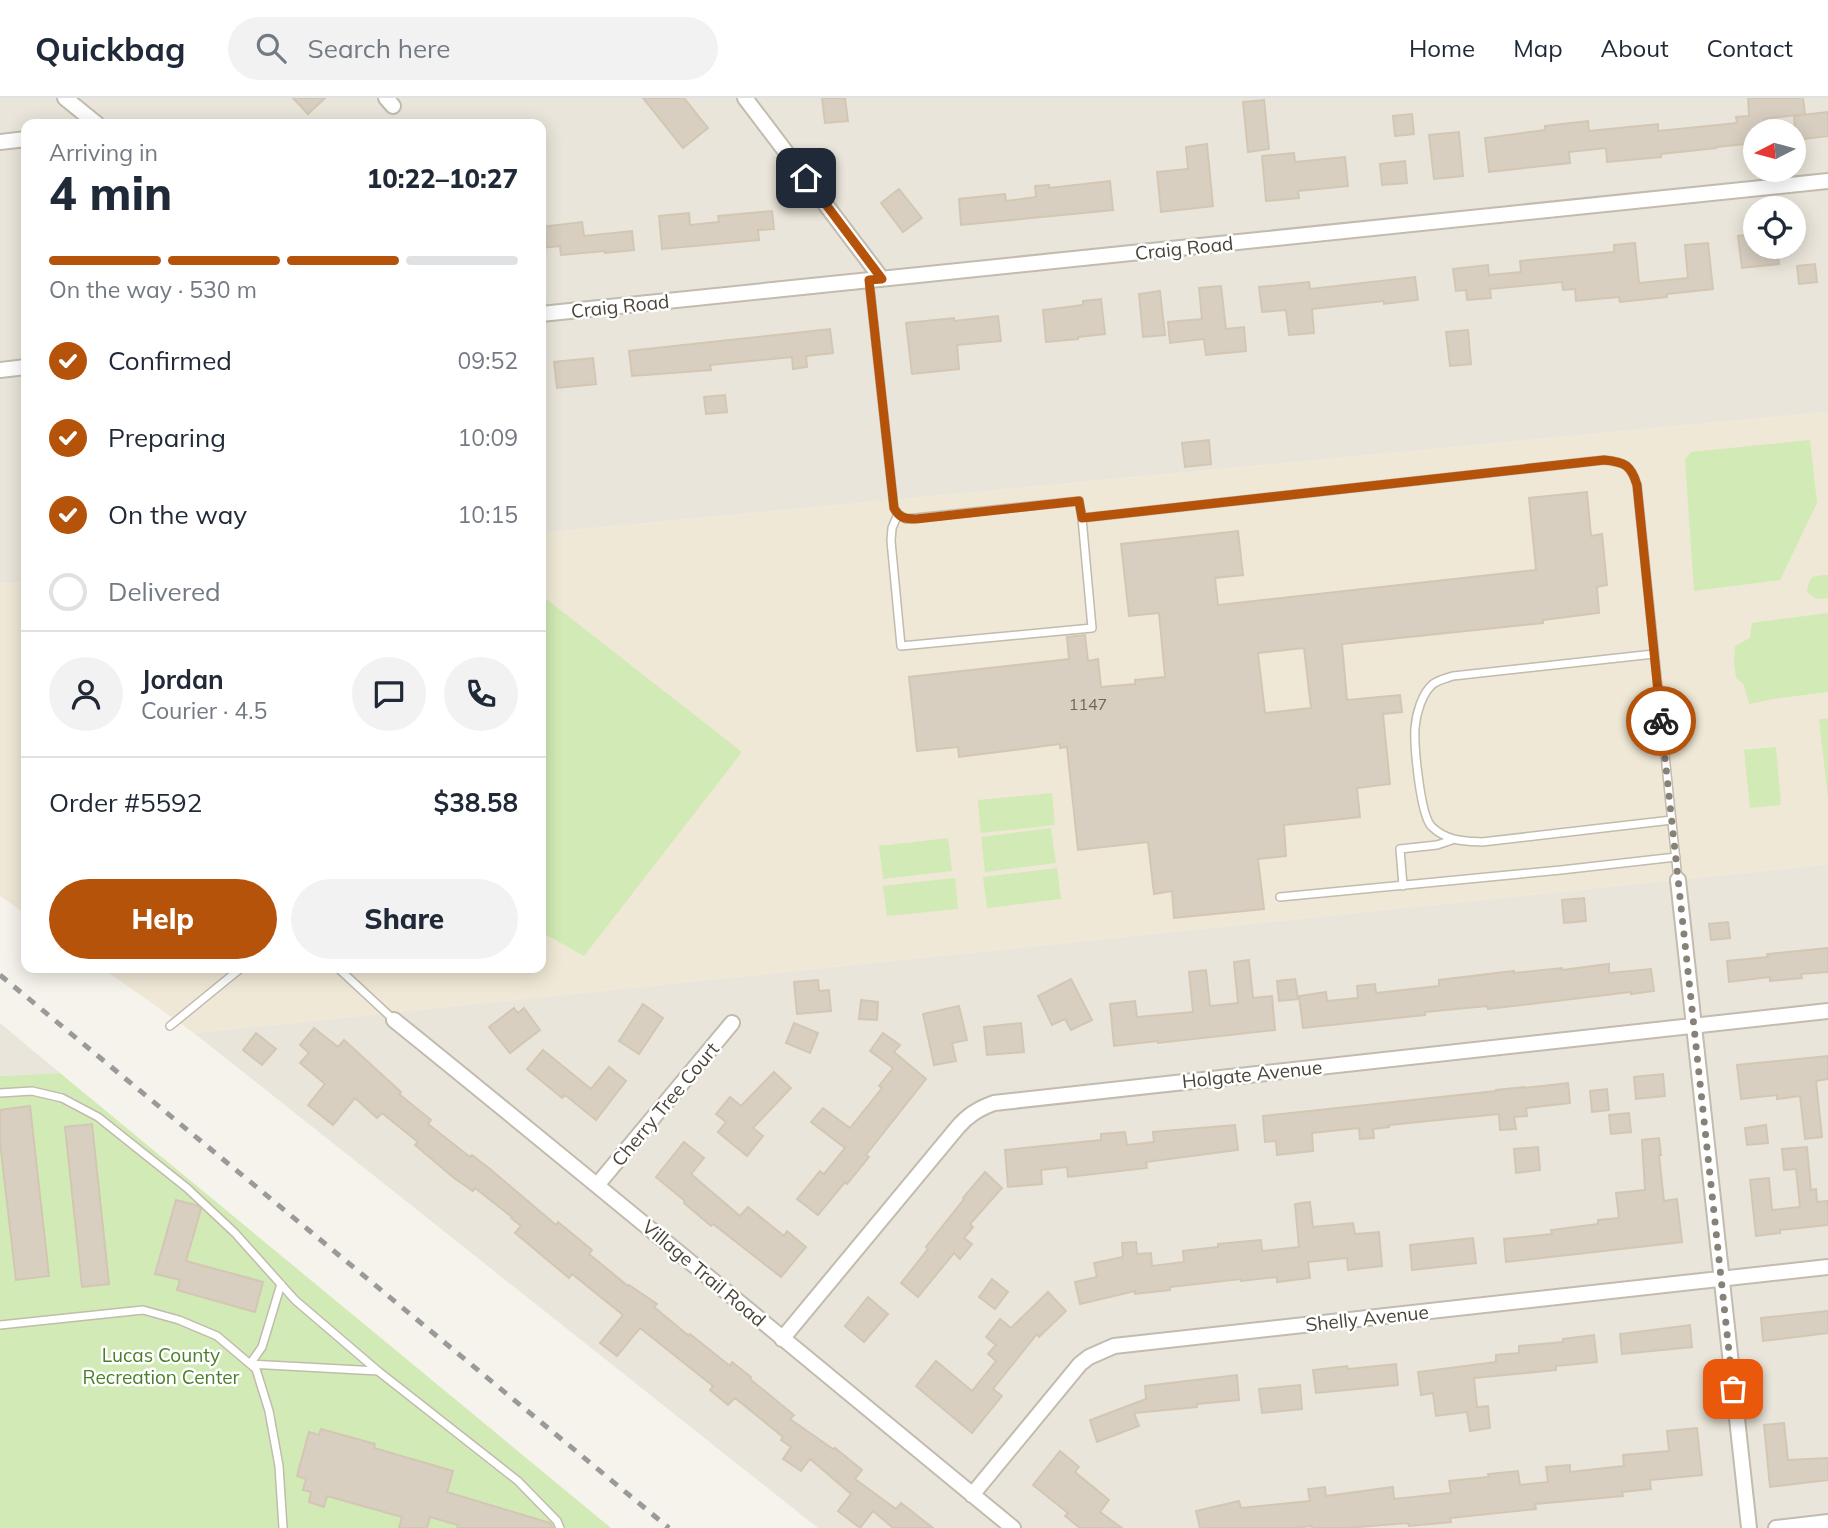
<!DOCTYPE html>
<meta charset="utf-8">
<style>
:root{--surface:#fff;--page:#f2f2f3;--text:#1f2937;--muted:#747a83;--line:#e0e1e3;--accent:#b45309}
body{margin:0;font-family:Mulish,sans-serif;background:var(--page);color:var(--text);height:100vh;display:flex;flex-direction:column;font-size:26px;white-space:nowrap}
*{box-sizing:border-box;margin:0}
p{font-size:23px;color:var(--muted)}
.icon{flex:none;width:38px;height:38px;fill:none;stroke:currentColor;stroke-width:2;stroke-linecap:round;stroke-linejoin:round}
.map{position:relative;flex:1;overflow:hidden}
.details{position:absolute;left:21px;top:21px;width:525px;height:854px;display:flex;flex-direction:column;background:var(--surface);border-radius:14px;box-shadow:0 4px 18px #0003}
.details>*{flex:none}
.needle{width:46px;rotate:264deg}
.buttons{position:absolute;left:1743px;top:21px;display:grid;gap:14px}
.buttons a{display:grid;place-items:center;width:63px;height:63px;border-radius:50%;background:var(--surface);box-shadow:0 4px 18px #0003;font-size:35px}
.pin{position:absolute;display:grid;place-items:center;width:60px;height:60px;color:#fff;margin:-30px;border-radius:14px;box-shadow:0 4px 10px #0006}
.courier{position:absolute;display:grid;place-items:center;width:70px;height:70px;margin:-35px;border:5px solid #b45309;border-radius:50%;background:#fff;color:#222;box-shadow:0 2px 9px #0007}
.headline em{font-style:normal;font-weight:800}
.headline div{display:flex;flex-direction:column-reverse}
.headline{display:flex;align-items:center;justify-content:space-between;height:119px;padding:0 28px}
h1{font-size:46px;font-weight:800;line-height:52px}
.bar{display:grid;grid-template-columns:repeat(4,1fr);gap:10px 7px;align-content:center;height:84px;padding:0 28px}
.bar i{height:9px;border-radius:5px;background:var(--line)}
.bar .selected{background:var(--accent)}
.bar p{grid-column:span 4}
.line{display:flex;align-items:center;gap:18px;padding:0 28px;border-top:2px solid var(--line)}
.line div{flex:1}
.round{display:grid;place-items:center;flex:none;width:74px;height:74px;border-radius:37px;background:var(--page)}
ol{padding:0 28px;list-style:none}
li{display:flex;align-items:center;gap:21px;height:77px}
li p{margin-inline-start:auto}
li .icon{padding:7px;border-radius:50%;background:var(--accent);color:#fff;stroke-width:4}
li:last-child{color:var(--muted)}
li i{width:38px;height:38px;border:4px solid var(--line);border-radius:50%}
.button{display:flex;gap:14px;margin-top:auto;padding:14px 28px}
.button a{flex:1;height:80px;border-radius:42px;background:var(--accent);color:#fff;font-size:28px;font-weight:800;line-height:80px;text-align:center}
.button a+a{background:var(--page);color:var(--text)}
header{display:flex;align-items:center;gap:42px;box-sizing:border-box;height:98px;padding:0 35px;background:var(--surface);border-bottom:2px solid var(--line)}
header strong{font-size:33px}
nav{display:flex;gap:38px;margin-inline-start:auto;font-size:24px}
.search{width:490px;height:63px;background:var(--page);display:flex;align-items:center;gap:18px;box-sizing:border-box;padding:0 24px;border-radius:38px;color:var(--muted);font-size:26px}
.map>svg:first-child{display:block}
.residential{fill:#eae5da;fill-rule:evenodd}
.education{fill:#efe8d6}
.green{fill:#d2eab5}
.building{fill:#d8cfc1;stroke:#d3c7b4;stroke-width:2;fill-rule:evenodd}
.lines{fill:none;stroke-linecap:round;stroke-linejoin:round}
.service-casing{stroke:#c2bbae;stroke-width:10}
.minor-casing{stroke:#c2bbae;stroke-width:18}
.service{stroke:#fff;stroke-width:7}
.minor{stroke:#fff;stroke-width:14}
.rail{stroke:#9a9a9a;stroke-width:5;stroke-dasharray:9 9;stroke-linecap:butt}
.done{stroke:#878178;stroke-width:7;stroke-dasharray:0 12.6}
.route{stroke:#b45309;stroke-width:9}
.labels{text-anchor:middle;stroke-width:5;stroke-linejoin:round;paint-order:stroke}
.number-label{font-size:16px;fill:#6e675b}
.street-label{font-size:19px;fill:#4b4439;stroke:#fff}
.park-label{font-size:19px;fill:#4a7f2a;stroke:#fff}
</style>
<header>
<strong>Quickbag</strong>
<div class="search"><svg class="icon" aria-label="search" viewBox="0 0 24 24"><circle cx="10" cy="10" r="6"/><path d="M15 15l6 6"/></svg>Search here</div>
<nav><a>Home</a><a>Map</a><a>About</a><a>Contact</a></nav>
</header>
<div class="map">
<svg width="1828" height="1430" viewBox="0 0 1828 1430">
<rect width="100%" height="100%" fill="#f6f3ec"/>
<path class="residential" d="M0 0H1828V314L541 435V26H26V484L0 486ZM1755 33H1794V72H1755ZM1755 110H1794V149H1755Z
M1828 766V1430H818L194 935Z
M0 925 60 975 0 978Z"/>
<path class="education" d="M1828 314V766L194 935 102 870H541V435Z
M26 484V816L0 798V486Z"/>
<path class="green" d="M1810 342 1817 405 1780 482 1694 493 1685 361 1691 354Z
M1828 477V500L1816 501 1807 494C1810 477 1812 478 1828 477Z
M541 497 742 654 584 858 541 834Z
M1828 515V594L1773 601 1749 606 1744 587 1736 580 1734 564 1735 548 1750 540 1752 525Z
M1828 620V701L1819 621Z
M1776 649 1781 707 1750 710 1744 652Z
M1052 695 1055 727 981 735 978 702Z
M1051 730 1056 765 985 774 981 739Z
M948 740 952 773 883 781 879 748Z
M1057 770 1061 801 987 810 983 779Z
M955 780 958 811 887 818 883 788Z
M60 975 611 1430H0V978Z"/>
<path class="building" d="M293 0H325L308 16Z
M643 0H684L708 30 683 50Z
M822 0H845L848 23 825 25Z
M1748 0H1803L1805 16 1764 21 1765 33H1755V45L1716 49V50L1661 56V59L1607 64 1606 50 1569 54 1570 65 1489 74 1485 40 1545 32V28L1588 23 1589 33 1658 26V33L1737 25 1736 19 1749 18Z
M1264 2 1269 51 1248 54 1243 4Z
M1828 14V38L1796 42 1794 18Z
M1412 16 1414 36 1395 38 1393 18Z
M1459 34 1463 78 1434 81 1429 37Z
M1207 46 1213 108 1161 114 1157 74 1188 71 1186 49Z
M1294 55 1295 64 1345 59 1348 88 1298 93 1299 100 1266 103 1262 58Z
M1405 63 1407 85 1382 87 1380 66Z
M1110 83 1113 112 961 127 959 101 1005 96 1006 103 1036 99 1035 88 1049 87V90Z
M899 91 922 120 903 134 881 105Z
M772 113 774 131 758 132 759 142 662 151 659 118 689 115 690 127 719 124 718 118Z
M582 124 584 138 632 133 634 152 605 155V153L561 157 560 148 541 150V129Z
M1755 136V149H1777L1779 166 1742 170 1738 138Z
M1635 145 1639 185 1688 180 1685 147 1708 145 1713 191 1667 196V199L1620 204 1619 199 1576 203 1575 191 1563 192 1562 184 1490 191 1491 200 1467 202 1466 192 1456 193 1453 171 1488 167 1489 177 1521 174 1520 163 1614 154V147Z
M1815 166 1817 184 1799 186 1797 168Z
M1415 179 1418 202 1384 206V203L1312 211 1314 235 1289 237 1286 212 1262 214 1259 189 1309 184 1310 191Z
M1221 188 1226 231 1244 229 1246 253 1206 257 1204 241 1170 245 1168 224 1202 221 1199 190Z
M1160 193 1165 237 1143 239 1139 196Z
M1101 201 1105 236 1078 239V241L1046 244 1043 212 1083 207V203Z
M998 218 1001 243 957 247 959 271 912 276 906 225 954 220V223Z
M830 231 833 255 806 258 807 269 793 271 792 259 710 267 711 272 632 278 629 253Z
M1468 232 1471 266 1450 268 1446 234Z
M593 260 596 286 557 290 554 264Z
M725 297 727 314 706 316 704 299Z
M1209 342 1211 366 1185 369 1182 345Z
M1587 394 1591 438 1602 436 1607 487 1597 489 1599 515 1543 522V525L1342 546 1347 602 1400 597 1402 614 1383 616 1390 686 1357 690 1360 719 1284 727 1286 758 1258 761 1264 811 1174 820 1172 793 1154 796 1148 744 1078 752 1067 649 1060 650V646L959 659 958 649 917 653 909 579 1069 561 1067 539 1085 537 1088 563 1098 561 1101 589 1135 586V582L1165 579 1159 515 1129 518 1121 446 1238 433 1243 477 1215 480 1218 507 1536 472 1529 400ZM1304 550 1311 610 1265 615 1258 555Z
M1584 800 1586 823 1564 825 1562 802Z
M1728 824 1730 840 1711 842 1709 826Z
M1828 850V874L1801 876 1802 880 1770 883V879L1729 884 1727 863 1768 859 1767 856Z
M1249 862 1253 900 1272 898 1275 932 1158 945V943L1114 948 1110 906 1135 903 1137 919 1193 914 1189 874 1206 872 1210 908 1238 905 1234 864Z
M1609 866V875L1651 871 1654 893 1631 896V894L1488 911 1487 908 1425 914V917L1303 930 1299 898 1326 894 1327 903 1358 900 1357 888 1375 886 1376 895 1439 888V882L1514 873V875L1562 870V872Z
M1071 881 1092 922 1071 932 1065 921 1052 927 1038 898Z
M1295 881 1298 901 1279 903 1277 883Z
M818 882 819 893 829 892 831 913 797 916 794 884Z
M861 902 878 904 877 922 859 921Z
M643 906 663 920 639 956 619 943Z
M959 908 967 942 952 945 956 963 934 967 923 916Z
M514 910 518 915 524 910 540 932 510 955 489 929Z
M794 925 818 935 810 955 786 945Z
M1021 925 1024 954 987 957 984 929Z
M314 930 338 949 344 942 401 994 399 996 431 1022 428 1026 470 1059 472 1057 490 1071 556 1127 558 1124 592 1152 589 1156 628 1188 629 1187 657 1206 654 1209 689 1238 690 1236 730 1268 732 1264 751 1279 750 1281 794 1317 790 1321 833 1351 835 1350 862 1372 855 1381 896 1411 901 1405 933 1430H893L873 1413 860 1430 838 1413 851 1396 810 1361 801 1373 783 1361 791 1349 781 1342 783 1339 735 1300 728 1307 710 1292 713 1288 640 1230 617 1258 600 1245 623 1217 572 1176 569 1180 515 1135 521 1128 511 1120 512 1119 475 1090 473 1093 454 1080 415 1047 418 1044 382 1015 377 1020 355 1000 333 1027 308 1007 325 986 300 965 309 955 300 947Z
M256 935 276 951 262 967 243 952Z
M883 935 900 947 894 954 926 981 866 1057 869 1059 847 1086 845 1084 818 1117 797 1101 820 1073 824 1076 845 1050 811 1024 823 1010 850 1030 882 990 879 988 893 970 870 953Z
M543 952 591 991 609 969 626 983 596 1022 565 997 562 1000 527 971Z
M1828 958V981L1816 983 1822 1039 1805 1041 1800 998 1777 1001V997L1741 1001 1737 967Z
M774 974 791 990 753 1030 763 1038 747 1058 718 1034 726 1024 716 1016 730 999 741 1008Z
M1663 976 1665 998 1636 1001 1634 979Z
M1568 985 1570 1005 1526 1010 1527 1018 1514 1019 1516 1031 1500 1032 1499 1016 1389 1027V1029L1373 1031 1374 1040 1360 1041 1359 1030 1312 1035 1313 1053 1277 1057 1276 1043 1265 1044 1263 1018 1496 993V992L1524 989V990Z
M1607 991 1609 1012 1592 1014 1590 993Z
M30 1008 49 1178 16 1182 0 1044V1012Z
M1629 1015 1631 1034 1611 1036 1609 1017Z
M92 1026 109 1186 82 1189 65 1029Z
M1235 1027 1238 1052 1146 1064 1147 1070 1068 1079 1067 1069 1041 1072 1042 1086 1008 1089 1005 1052 1101 1042V1036L1125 1034 1127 1047 1154 1044 1153 1034Z
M1766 1027 1768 1045 1747 1047 1745 1030Z
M1659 1040 1661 1057H1659L1664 1103 1677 1101 1682 1144 1506 1164 1504 1141 1552 1136 1551 1132 1598 1126V1122L1619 1120 1616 1095 1645 1092 1642 1042Z
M684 1044 704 1060 691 1076 740 1118 748 1109 784 1138 787 1133 806 1149 781 1179 713 1126 711 1128 684 1105 685 1103 656 1079Z
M1538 1049 1540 1072 1516 1075 1514 1051Z
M1807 1049 1811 1092 1816 1091 1817 1104 1828 1103V1127L1780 1132V1135L1756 1138 1750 1082 1769 1080 1772 1112 1800 1109 1796 1071 1784 1072 1782 1051Z
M985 1074 1002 1090 970 1126 973 1129 964 1140 972 1146 960 1161 954 1155 918 1199 901 1185 928 1151 926 1149 964 1101 963 1100Z
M176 1102 196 1107 201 1111 186 1163 263 1184 255 1214 177 1192 180 1182 155 1176Z
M1310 1104 1313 1129 1353 1125 1355 1136 1379 1134 1382 1168 1348 1172 1347 1160 1308 1164 1310 1180 1277 1184V1179L1241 1183V1181L1170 1189V1192L1135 1196V1193L1080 1206 1075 1184 1097 1179 1094 1165 1123 1159 1122 1145 1136 1144 1137 1156 1151 1155 1152 1168 1184 1164 1183 1153 1218 1149V1146L1261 1142 1262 1153 1299 1149 1295 1106Z
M1473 1140 1476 1165 1412 1172 1410 1147Z
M992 1181 1008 1194 995 1211 979 1199Z
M1048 1194 1066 1213 1039 1239 1037 1236 993 1291 1002 1298 972 1335 916 1288 936 1263 972 1293 996 1263 988 1256 996 1247 986 1239 1000 1221 1011 1230Z
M868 1199 888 1216 864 1244 845 1228Z
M1828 1213V1235L1763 1243 1761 1220Z
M1690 1227 1692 1249 1622 1256 1620 1236Z
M1594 1237 1597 1264 1556 1268V1272L1474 1280 1477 1309 1488 1308 1490 1330 1470 1333 1467 1314 1436 1318 1433 1295 1421 1297 1418 1274 1496 1264V1257L1519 1255V1248L1563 1244V1241Z
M1396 1266 1398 1287 1316 1295 1313 1272 1347 1268 1348 1271Z
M1237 1277 1239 1302 1197 1306V1309L1134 1315 1139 1328 1097 1344 1090 1322 1146 1301 1145 1288Z
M1300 1287 1302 1311 1262 1315 1259 1291Z
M1784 1325 1788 1362 1828 1360V1382L1770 1389 1764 1327Z
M1697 1330 1702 1377 1650 1382 1651 1391 1622 1394 1623 1398 1535 1406 1536 1411 1450 1420 1451 1424 1409 1428 1408 1425 1346 1430H1312V1428L1294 1430H1200L1196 1413 1239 1403 1241 1410 1310 1403 1308 1391 1325 1389 1326 1398 1393 1389 1394 1401 1451 1395 1449 1383 1489 1379 1488 1376 1518 1373 1520 1387 1548 1384 1546 1369 1570 1367V1374L1624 1368 1623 1357 1669 1353 1667 1333Z
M321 1331 375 1346 374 1350 453 1373 447 1394 550 1425 553 1430H457L458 1427 430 1419 427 1430H399L402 1419 327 1398 324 1409 309 1404 311 1394 303 1392 306 1381 297 1378 309 1334 319 1337Z
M1060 1353 1079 1369 1075 1374 1109 1402 1100 1414 1122 1430H1080L1065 1418 1068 1415 1033 1387Z"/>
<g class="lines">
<defs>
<path id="service" d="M869 182 894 410 898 416 906 421 1079 403 1082 420 1604 362C1625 364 1631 367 1637 387L1678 782
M898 416 892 430 891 443 901 548 1092 530 1082 420
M1654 556 1453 578C1447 580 1438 582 1433 586 1422 595 1416 616 1415 630 1414 647 1420 718 1432 729 1447 743 1463 743 1482 744L1672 722
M1403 788 1400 751 1437 747 1452 742
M1280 799 1561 772 1676 759
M338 870 394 922
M170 928 241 870
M0 995 32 993 62 1000 98 1019 187 1090 235 1135 295 1202 378 1273 518 1383 557 1423 560 1430
M281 1186 262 1249 250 1266 378 1273
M0 1227 143 1212 179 1222 217 1238 256 1271 269 1313 279 1368 283 1430"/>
<path id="minor" d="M65 0 97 26
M386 0 393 8
M745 0 882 181
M0 44 26 41
M541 216 1828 83
M0 272 26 269
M1678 782 1749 1430
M394 922C601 1089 806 1260 1013 1430
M598 1086 732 925
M782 1241 957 1030C968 1017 978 1011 994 1005L1828 913
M972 1397 1080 1266 1089 1259 1114 1248 1828 1169
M1776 1430 1828 1424"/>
</defs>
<use href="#service" class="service-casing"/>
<use href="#minor" class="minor-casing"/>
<use href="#service" class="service"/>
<use href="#minor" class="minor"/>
<path class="rail" d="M0 877 669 1430"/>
</g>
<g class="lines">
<path class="done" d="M1661 623 1733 1291"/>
<path class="route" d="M806 80 882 181 869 182 894 410C899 420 905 421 916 421L1079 403 1082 420 1604 362C1625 364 1631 367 1637 387L1661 623"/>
</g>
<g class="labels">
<g class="number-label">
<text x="1088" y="612">1147</text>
</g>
<g class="street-label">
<text transform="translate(1184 150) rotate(-6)" y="7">Craig Road</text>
<text transform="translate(620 208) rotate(-6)" y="7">Craig Road</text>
<text transform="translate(1252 976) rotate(-6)" y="7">Holgate Avenue</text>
<text transform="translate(665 1006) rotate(-50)" y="7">Cherry Tree Court</text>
<text transform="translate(704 1175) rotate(40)" y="7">Village Trail Road</text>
<text transform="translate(1367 1220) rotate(-6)" y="7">Shelly Avenue</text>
</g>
<g class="park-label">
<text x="161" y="1264">Lucas County<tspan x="161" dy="22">Recreation Center</tspan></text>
</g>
</g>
</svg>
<div class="buttons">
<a><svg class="needle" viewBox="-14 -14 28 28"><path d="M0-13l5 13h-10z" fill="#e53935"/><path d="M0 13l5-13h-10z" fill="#747a83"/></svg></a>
<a><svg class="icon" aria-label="locate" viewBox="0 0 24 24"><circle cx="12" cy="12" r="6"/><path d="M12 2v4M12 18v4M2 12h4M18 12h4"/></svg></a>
</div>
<div class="pin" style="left:1733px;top:1291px;background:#ea580c"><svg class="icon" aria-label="bag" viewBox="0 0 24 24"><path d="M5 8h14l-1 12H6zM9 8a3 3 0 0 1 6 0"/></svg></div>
<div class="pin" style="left:806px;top:80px;background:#1f2937"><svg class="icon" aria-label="home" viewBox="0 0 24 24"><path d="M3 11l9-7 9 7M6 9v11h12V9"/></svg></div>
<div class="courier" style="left:1661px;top:623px"><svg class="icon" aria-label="bike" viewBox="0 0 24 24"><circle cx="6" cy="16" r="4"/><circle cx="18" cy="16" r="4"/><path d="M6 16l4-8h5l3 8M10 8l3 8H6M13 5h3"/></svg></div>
<section class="details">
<div class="headline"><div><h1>4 min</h1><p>Arriving in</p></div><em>10:22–10:27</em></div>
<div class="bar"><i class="selected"></i><i class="selected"></i><i class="selected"></i><i></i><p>On the way · 530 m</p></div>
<ol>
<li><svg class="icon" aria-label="check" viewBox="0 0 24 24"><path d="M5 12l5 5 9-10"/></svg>Confirmed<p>09:52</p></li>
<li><svg class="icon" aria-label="check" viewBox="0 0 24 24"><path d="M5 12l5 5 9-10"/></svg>Preparing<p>10:09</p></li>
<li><svg class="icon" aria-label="check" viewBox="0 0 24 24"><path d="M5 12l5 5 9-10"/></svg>On the way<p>10:15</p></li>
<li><i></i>Delivered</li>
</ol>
<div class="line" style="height:126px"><a class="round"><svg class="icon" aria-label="person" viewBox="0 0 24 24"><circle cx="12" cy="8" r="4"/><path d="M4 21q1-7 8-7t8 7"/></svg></a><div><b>Jordan</b><p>Courier · 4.5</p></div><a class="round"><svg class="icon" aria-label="chat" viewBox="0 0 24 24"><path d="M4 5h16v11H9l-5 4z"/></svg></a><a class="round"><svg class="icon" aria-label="phone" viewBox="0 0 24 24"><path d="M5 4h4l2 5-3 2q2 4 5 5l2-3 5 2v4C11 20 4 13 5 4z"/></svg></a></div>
<div class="line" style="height:91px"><div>Order #5592</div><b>$38.58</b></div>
<div class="button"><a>Help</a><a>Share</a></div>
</section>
</div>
